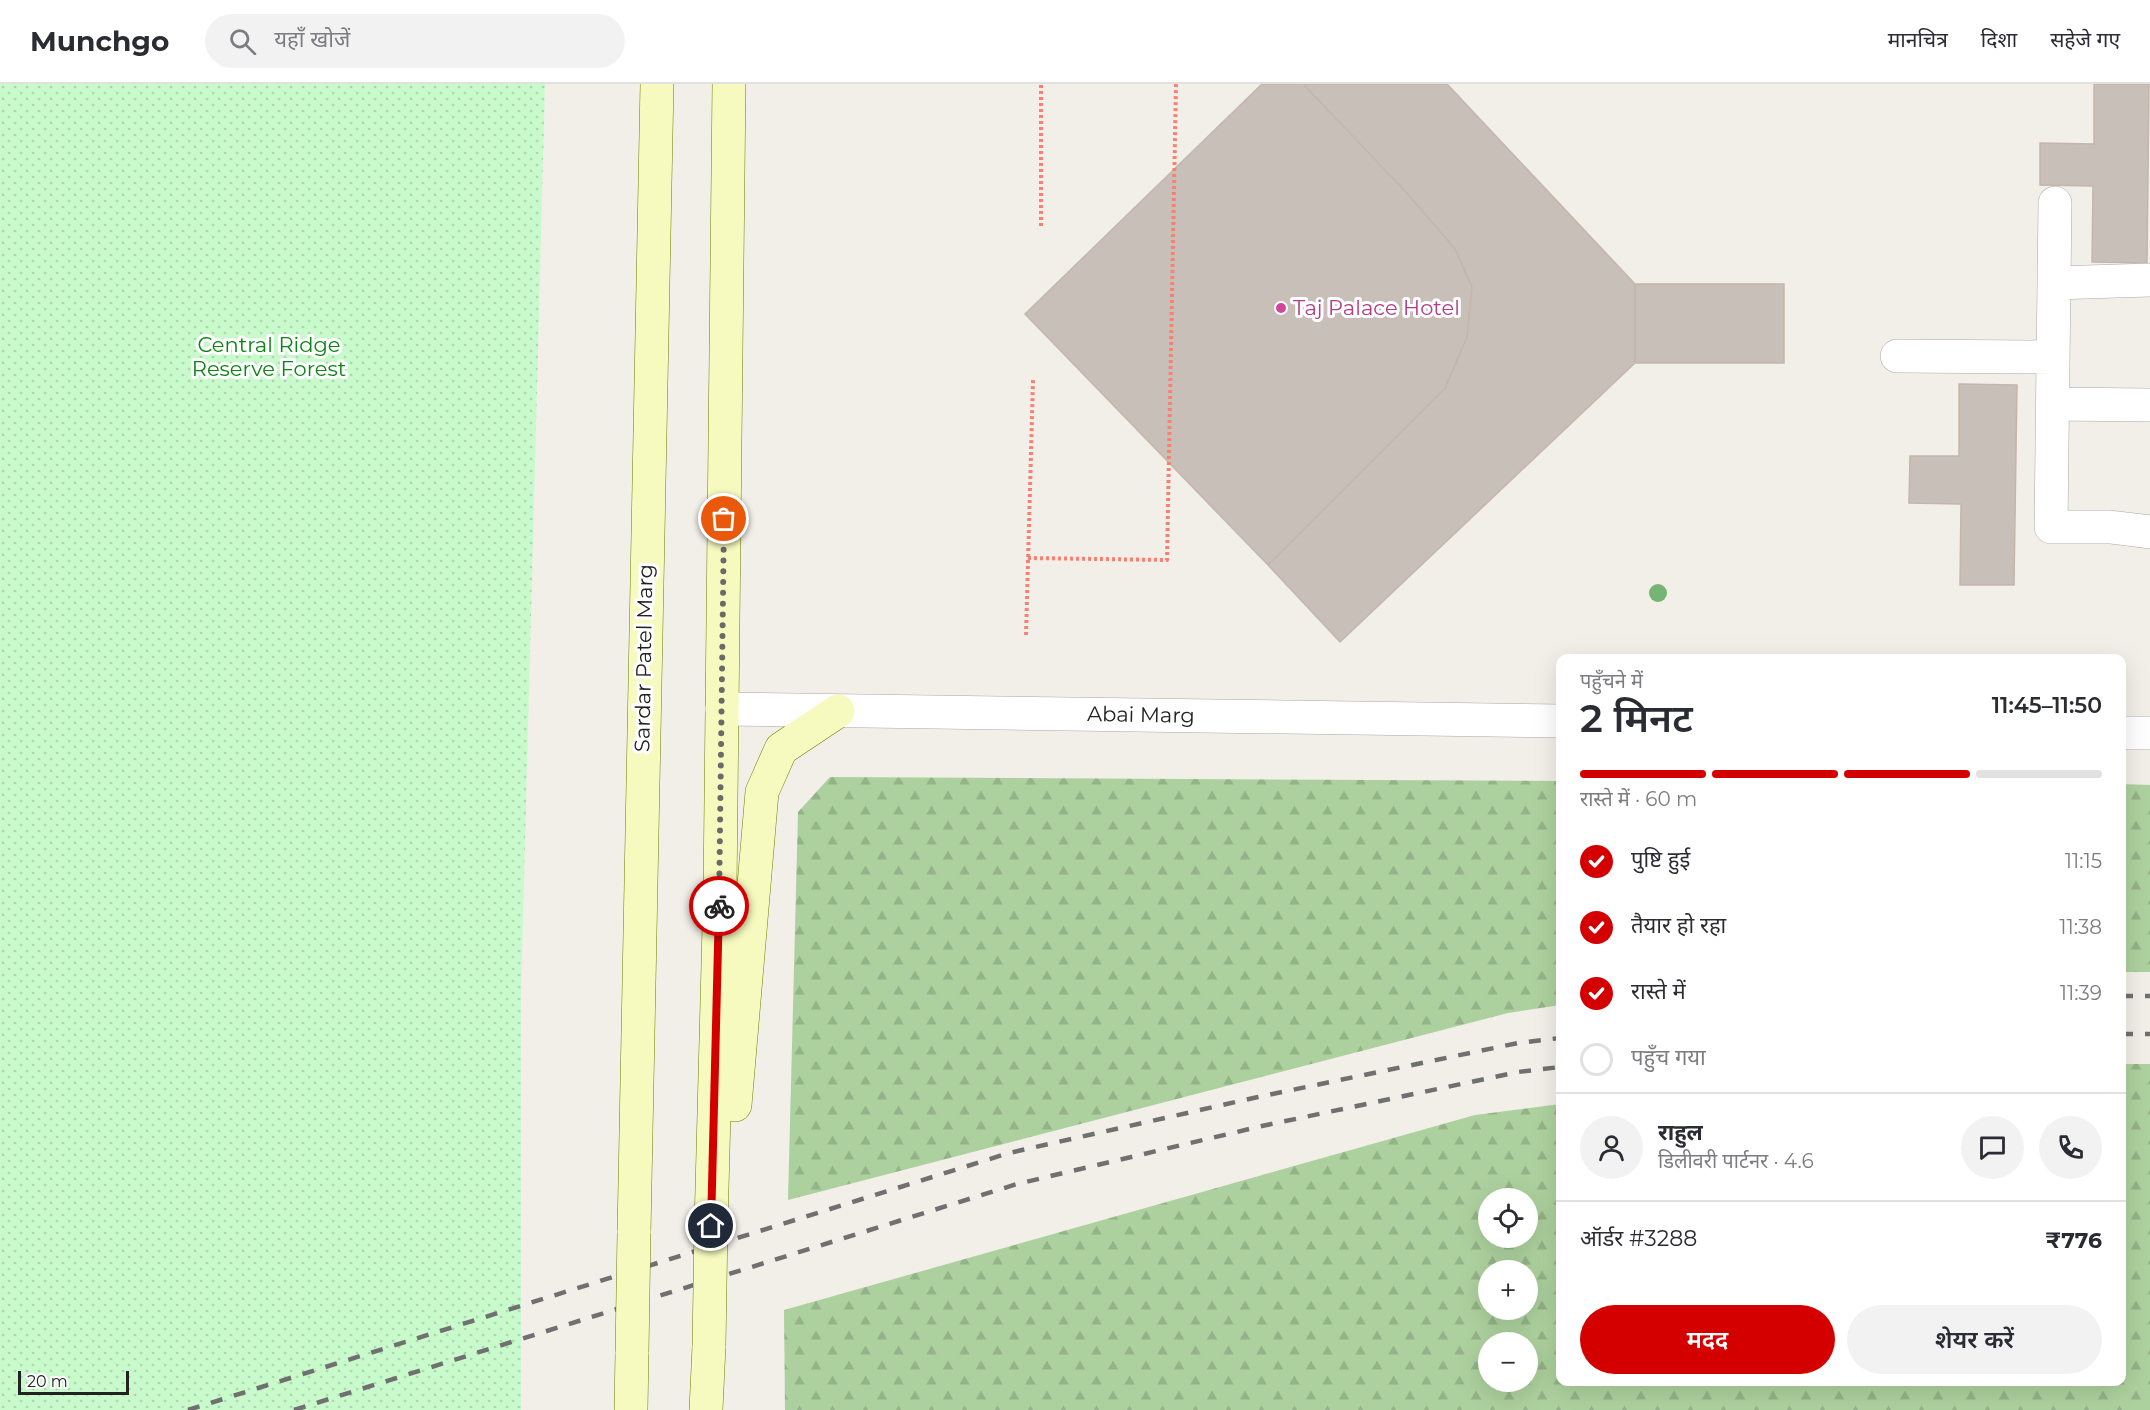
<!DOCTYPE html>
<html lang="hi">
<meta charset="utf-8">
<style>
:root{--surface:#fff;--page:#f2f2f3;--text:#2b2b33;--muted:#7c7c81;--line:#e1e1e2;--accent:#d40000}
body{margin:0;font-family:Montserrat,"Noto Sans Devanagari",sans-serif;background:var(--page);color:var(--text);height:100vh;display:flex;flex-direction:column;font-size:22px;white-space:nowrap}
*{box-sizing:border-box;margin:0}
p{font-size:20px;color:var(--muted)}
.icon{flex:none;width:33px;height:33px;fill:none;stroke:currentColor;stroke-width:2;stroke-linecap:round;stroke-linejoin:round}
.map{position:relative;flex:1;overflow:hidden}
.sheet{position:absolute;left:1556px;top:570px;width:570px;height:732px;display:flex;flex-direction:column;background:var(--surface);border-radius:12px;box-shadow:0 6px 24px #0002}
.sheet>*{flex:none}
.buttons{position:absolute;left:1478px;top:1104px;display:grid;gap:12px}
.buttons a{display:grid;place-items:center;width:60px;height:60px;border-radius:50%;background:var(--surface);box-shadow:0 6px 24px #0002;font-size:30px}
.scale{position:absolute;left:18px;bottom:15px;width:111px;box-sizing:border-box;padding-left:6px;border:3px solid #222;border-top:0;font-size:16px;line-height:21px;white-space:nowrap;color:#222;-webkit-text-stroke:4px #fff;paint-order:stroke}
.pin{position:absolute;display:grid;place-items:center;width:51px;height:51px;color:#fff;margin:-26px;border:3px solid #fff;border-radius:50%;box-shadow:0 2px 6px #0007}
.courier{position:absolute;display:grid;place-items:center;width:60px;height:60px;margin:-30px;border:4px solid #d40000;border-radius:50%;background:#fff;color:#222;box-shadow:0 2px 8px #0007}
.summary em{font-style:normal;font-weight:600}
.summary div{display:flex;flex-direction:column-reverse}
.summary{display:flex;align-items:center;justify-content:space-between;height:102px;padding:0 24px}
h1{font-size:39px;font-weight:600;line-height:45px}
.bar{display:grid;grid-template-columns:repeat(4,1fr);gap:9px 6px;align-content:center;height:72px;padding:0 24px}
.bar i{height:8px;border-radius:4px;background:var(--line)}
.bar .current{background:var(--accent)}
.bar p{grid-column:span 4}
.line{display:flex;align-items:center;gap:15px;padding:0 24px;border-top:2px solid var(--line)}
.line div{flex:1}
.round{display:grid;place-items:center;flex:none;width:63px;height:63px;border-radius:32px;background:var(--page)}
ol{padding:0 24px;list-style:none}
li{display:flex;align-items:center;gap:18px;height:66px}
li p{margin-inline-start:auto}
li .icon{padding:6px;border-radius:50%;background:var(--accent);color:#fff;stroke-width:4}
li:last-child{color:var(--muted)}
li i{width:33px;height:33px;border:3px solid var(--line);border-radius:50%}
.primary-button{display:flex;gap:12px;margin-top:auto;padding:12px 24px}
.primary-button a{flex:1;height:69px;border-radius:36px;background:var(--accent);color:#fff;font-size:24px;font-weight:600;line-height:69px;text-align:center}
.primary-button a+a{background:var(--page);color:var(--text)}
header{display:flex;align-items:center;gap:36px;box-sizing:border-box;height:84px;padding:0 30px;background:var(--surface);border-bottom:2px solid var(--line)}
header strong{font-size:28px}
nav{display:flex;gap:33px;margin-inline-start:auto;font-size:21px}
.search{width:420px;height:54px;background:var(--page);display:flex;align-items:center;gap:15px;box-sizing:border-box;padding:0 21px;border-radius:33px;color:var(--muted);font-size:22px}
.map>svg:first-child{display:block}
.forest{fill:url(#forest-firs);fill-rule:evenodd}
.park{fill:url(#park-dots)}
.building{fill:#c7bfb8;stroke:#c4b6ab;stroke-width:1.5}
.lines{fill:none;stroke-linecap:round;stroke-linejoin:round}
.street-casing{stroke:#a9a9a9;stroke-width:34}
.secondary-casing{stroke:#707d05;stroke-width:34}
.path{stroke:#fa8072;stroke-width:4;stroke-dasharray:3 3;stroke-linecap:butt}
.street{stroke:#fff;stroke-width:33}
.secondary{stroke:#f7fabf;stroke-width:33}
.rail{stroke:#707070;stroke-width:4.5;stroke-dasharray:12 12;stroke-linecap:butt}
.secondary-bridge-casing{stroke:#707d05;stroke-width:34;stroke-linecap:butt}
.secondary-bridge{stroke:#f7fabf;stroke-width:33}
.tree{fill:#74b475}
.done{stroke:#6b6a68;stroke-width:6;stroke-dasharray:0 10.8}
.route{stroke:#d40000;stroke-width:8}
.hotel-dot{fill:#d1479c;stroke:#fff;stroke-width:2}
.labels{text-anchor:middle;stroke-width:6;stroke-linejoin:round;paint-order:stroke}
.hotel-label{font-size:21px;fill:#b23c85;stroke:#fff;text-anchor:start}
.park-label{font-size:21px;fill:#0c8416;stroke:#fff}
.street-label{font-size:21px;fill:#222;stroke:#fff}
</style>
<header>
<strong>Munchgo</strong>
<div class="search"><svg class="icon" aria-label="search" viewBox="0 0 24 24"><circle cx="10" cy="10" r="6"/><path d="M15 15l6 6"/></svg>यहाँ खोजें</div>
<nav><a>मानचित्र</a><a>दिशा</a><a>सहेजे गए</a></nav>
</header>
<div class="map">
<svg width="2150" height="1326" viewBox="0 0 2150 1326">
<defs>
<pattern id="forest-firs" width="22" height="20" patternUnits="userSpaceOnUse" patternTransform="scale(1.5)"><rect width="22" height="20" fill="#add19e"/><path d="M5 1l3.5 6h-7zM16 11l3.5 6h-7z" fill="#95b388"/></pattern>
<pattern id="park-dots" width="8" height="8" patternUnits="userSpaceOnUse" patternTransform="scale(1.5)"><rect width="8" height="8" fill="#c8facc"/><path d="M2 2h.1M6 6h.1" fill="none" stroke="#acd6af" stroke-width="1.8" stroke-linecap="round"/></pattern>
</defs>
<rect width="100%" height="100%" fill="#f2efe9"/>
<path class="forest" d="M830 693 1560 697V921L1508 929 788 1116 798 728Z
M2121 700 2150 701V888H2121Z
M2121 980H2150V1326H785L784 1226 1475 1031 1560 1020V1298H2121ZM1527 1114V1154H1488V1114ZM1488 1186H1527V1226H1488ZM1488 1258H1527V1298H1488Z"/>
<path class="park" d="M0 0H545L521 911V1326H0Z"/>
<path class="building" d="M1262 0H1303L1406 108 1455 165 1472 203 1467 253 1445 304 1268 481 1025 230Z
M1303 0H1447L1635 200V279L1340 558 1268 481 1445 304 1467 253 1472 203 1455 165 1406 108Z
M2094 0H2149L2147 179 2092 178 2093 102 2040 101V59L2094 60Z
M1635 200H1784V279H1635Z
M1959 300 2017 301 2014 501H1960L1961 420 1909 419 1910 372H1959Z"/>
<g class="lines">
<defs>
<path id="street" d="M2150 196 2054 199 2051 443H2110L2150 448
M2054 199 2055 119
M1897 272 2053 273
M2053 320 2150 321
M722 625 1560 637
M2121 649H2150"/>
<path id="secondary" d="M735 1021 762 708 781 665 838 627
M711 1142 720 806 729 0
M634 1149 657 0
M631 1326 632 1268
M706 1326 709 1262"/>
</defs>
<use href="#street" class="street-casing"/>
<use href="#secondary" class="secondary-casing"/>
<path class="path" d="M1041 142V0
M1028 474 1167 476 1176 0
M1026 551 1033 296"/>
<use href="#street" class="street"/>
<use href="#secondary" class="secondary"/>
<path class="rail" d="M2121 912H2150
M2121 950H2150
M188 1326 1009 1069 1258 1013 1518 959 1560 954
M294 1326 1017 1100 1262 1042 1518 988 1560 983"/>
<defs>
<path id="secondary-bridge" d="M709 1262 711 1142
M632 1268 634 1149"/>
</defs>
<use href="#secondary-bridge" class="secondary-bridge-casing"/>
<use href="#secondary-bridge" class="secondary-bridge"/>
</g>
<circle class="tree" cx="1658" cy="509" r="9"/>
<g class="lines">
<path class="done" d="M719 822 724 435"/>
<path class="route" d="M711 1142 719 822"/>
</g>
<circle class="hotel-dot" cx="1281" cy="224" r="6"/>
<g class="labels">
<g class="hotel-label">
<text x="1293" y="231">Taj Palace Hotel</text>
</g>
<g class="park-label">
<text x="269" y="268">Central Ridge<tspan x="269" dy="24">Reserve Forest</tspan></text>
</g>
<g class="street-label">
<text transform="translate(644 574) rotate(-89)" y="7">Sardar Patel Marg</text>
<text transform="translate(1141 631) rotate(1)" y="7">Abai Marg</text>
</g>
</g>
</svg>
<div class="buttons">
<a><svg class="icon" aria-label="locate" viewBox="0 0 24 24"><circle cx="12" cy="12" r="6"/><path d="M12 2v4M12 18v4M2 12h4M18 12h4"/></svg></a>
<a>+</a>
<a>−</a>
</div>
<div class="scale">20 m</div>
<div class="pin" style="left:724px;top:435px;background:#ea580c"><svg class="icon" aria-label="bag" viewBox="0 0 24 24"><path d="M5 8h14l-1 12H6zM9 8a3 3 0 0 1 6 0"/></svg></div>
<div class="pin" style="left:711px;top:1142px;background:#1f2937"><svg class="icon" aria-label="home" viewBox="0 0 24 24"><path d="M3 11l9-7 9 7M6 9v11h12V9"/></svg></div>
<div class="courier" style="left:719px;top:822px"><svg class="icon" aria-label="bike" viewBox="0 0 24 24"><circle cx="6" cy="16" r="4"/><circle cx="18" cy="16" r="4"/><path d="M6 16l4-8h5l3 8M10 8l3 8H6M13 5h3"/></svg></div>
<section class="sheet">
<div class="summary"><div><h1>2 मिनट</h1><p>पहुँचने में</p></div><em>11:45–11:50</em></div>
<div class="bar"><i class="current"></i><i class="current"></i><i class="current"></i><i></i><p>रास्ते में · 60 m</p></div>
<ol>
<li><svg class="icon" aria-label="check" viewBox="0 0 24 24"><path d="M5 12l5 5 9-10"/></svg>पुष्टि हुई<p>11:15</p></li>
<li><svg class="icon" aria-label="check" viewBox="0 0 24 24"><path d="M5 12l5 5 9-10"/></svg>तैयार हो रहा<p>11:38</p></li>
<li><svg class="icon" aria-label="check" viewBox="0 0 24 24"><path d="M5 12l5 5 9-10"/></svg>रास्ते में<p>11:39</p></li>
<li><i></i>पहुँच गया</li>
</ol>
<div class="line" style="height:108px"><a class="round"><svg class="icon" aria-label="person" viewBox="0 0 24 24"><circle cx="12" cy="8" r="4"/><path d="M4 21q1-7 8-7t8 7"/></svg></a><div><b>राहुल</b><p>डिलीवरी पार्टनर · 4.6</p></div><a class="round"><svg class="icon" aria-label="chat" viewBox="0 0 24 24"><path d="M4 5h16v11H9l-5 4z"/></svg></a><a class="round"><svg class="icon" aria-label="phone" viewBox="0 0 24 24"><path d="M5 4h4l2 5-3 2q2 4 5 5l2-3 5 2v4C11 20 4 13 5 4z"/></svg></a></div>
<div class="line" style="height:78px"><div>ऑर्डर #3288</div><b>₹776</b></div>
<div class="primary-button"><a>मदद</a><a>शेयर करें</a></div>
</section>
</div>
